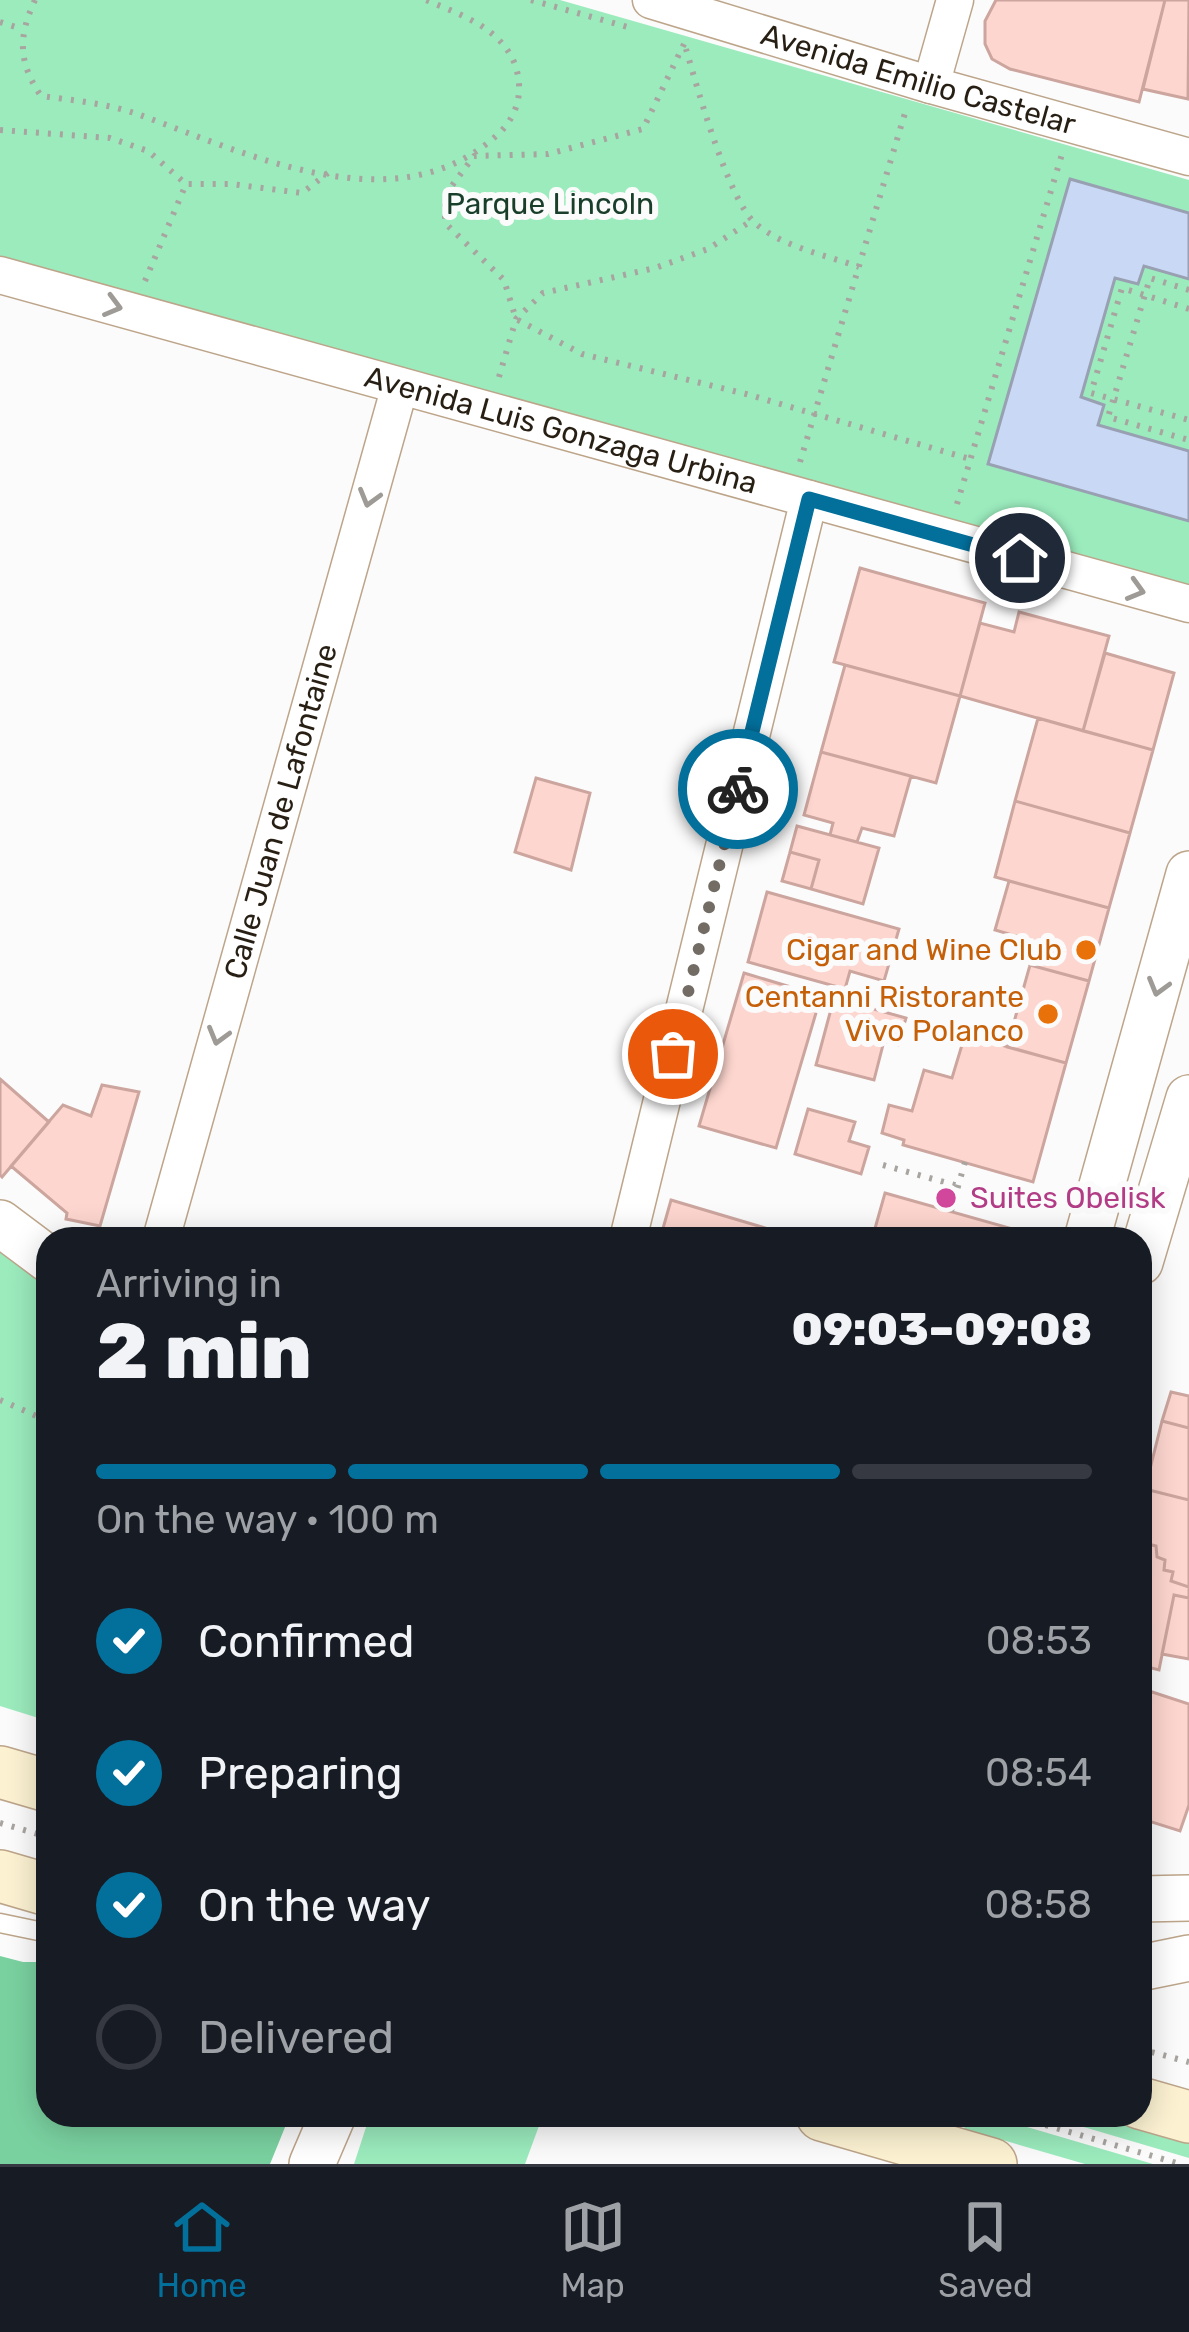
<!DOCTYPE html>
<meta charset="utf-8">
<style>
:root{--surface:#171b24;--page:#20242c;--text:#f1f3f6;--muted:#9ea1a6;--line:#363941;--accent:#036f9b}
body{margin:0;font-family:Rubik,sans-serif;background:var(--page);color:var(--text);height:100vh;display:flex;flex-direction:column;font-size:45px;white-space:nowrap}
*{box-sizing:border-box;margin:0}
p{font-size:39px;color:var(--muted)}
.icon{flex:none;width:66px;height:66px;fill:none;stroke:currentColor;stroke-width:2;stroke-linecap:round;stroke-linejoin:round}
.map{position:relative;flex:1;overflow:hidden}
.sheet{position:absolute;left:36px;top:1227px;width:1116px;height:900px;display:flex;flex-direction:column;background:var(--surface);border-radius:36px;box-shadow:0 6px 30px #0003}
.sheet>*{flex:none}
.pin{position:absolute;display:grid;place-items:center;width:102px;height:102px;color:#fff;margin:-51px;border:6px solid #fff;border-radius:50%;box-shadow:0 3px 12px #0007}
.courier{position:absolute;display:grid;place-items:center;width:120px;height:120px;margin:-60px;border:9px solid #036f9b;border-radius:50%;background:#fff;color:#222;box-shadow:0 3px 15px #0007}
.overview em{font-style:normal;font-weight:800}
.overview div{display:flex;flex-direction:column-reverse}
.overview{display:flex;align-items:center;justify-content:space-between;height:204px;padding:0 60px}
h1{font-size:78px;font-weight:800;line-height:90px}
.bar{display:grid;grid-template-columns:repeat(4,1fr);gap:18px 12px;align-content:center;height:144px;padding:0 60px}
.bar i{height:15px;border-radius:9px;background:var(--line)}
.bar .on{background:var(--accent)}
.bar p{grid-column:span 4}
ol{padding:0 60px;list-style:none}
li{display:flex;align-items:center;gap:36px;height:132px}
li p{margin-inline-start:auto}
li .icon{padding:12px;border-radius:50%;background:var(--accent);color:#fff;stroke-width:4}
li:last-child{color:var(--muted)}
li i{width:66px;height:66px;border:6px solid var(--line);border-radius:50%}
.tab-bar{display:flex;justify-content:space-around;align-items:center;height:168px;border-top:3px solid var(--line);background:var(--surface);font-size:33px;color:var(--muted)}
.tab-bar a{display:grid;justify-items:center;gap:6px}
.tab-bar .on{color:var(--accent)}
.map>svg:first-child{display:block}
.green{fill:#9bebbd}
.forest{fill:#7ad1a0}
.water{fill:#c8d8f5;stroke:#98a0b2;stroke-width:3}
.building{fill:#fdd6cf;stroke:#cca59e;stroke-width:3}
.lines{fill:none;stroke-linecap:round;stroke-linejoin:round}
.service-casing{stroke:#bda58a;stroke-width:21}
.minor-casing{stroke:#bda58a;stroke-width:39}
.tertiary-casing{stroke:#bda58a;stroke-width:48}
.secondary-casing{stroke:#bda58a;stroke-width:54}
.path{stroke:#a8a4a0;stroke-width:6;stroke-dasharray:3 9;stroke-linecap:butt}
.service{stroke:#fff;stroke-width:18}
.minor{stroke:#fff;stroke-width:36}
.tertiary{stroke:#fff;stroke-width:45}
.secondary{stroke:#fcf2d2;stroke-width:51}
.oneway{stroke:#9e9a95}
.done{stroke:#726c65;stroke-width:12;stroke-dasharray:0 21.6}
.route{stroke:#036f9b;stroke-width:15}
.food-dot{fill:#e8710a;stroke:#fbfbfb;stroke-width:4.5}
.hotel-dot{fill:#d1479c;stroke:#fbfbfb;stroke-width:4.5}
.labels{text-anchor:middle;stroke-width:12;stroke-linejoin:round;paint-order:stroke}
.street-label{font-size:30px;fill:#281f14;stroke:#fbfbfb}
.park-label{font-size:30px;fill:#193f2b;stroke:#fbfbfb}
.food-label{font-size:30px;fill:#c56008;stroke:#fbfbfb;text-anchor:end}
.hotel-label{font-size:30px;fill:#b23c85;stroke:#fbfbfb;text-anchor:start}
</style>
<div class="map">
<svg width="1189" height="2164" viewBox="0 0 1189 2164">
<rect width="100%" height="100%" fill="#fbfbfb"/>
<path class="green" d="M0 0H560L1189 180V589L0 257Z
M0 1249 48 1284V1721L0 1706Z
M370 2115H543L525 2164H354Z
M960 2115H986L1153 2164H1085L965 2129Z
M1043 2115H1102L1189 2140V2158Z"/>
<path class="forest" d="M0 1956 23 1962H48V2115H290L270 2164H0Z"/>
<path class="water" d="M1070 179 1189 213V279L1144 266 1138 284 1115 278 1081 397 1104 405 1098 425 1189 451V521L988 464Z"/>
<path class="building" d="M1165 0 1139 102 1010 69 992 59 985 44V21L996 0Z
M1165 0H1189L1188 99 1143 89Z
M860 568 985 603 960 696 834 662Z
M1019 612 1109 636 1083 731 960 696 980 623 1014 632Z
M1105 653 1174 673 1153 750 1083 731Z
M845 665 960 696 936 783 821 752Z
M1038 718 1153 750 1130 833 1015 801Z
M821 752 911 776 894 836 862 828 857 842 830 835 833 823 804 815Z
M536 778 590 793 571 870 515 852Z
M1015 801 1130 833 1109 908 995 877Z
M797 826 879 848 863 904 811 889 819 860 790 852Z
M790 852 819 860 811 889 782 881Z
M1009 881 1109 908 1089 981 1030 965 1037 942 995 930Z
M767 892 899 929 884 981 850 971 845 989 748 962Z
M1030 965 1089 981 1066 1063 1007 1047Z
M744 973 821 996 776 1148 699 1126Z
M834 998 906 1018 898 1045 884 1041 874 1080 816 1065Z
M965 1035 1066 1063 1033 1182 903 1145 904 1140 882 1133 889 1105 912 1111 924 1070 952 1078Z
M0 1079 49 1122 2 1177 0 1175Z
M102 1085 139 1092 100 1226 66 1219 67 1213 11 1166 63 1105 91 1116Z
M808 1109 855 1122 849 1141 869 1147 861 1174 795 1154Z
M885 1193 1020 1231 1018 1239H872Z
M671 1200 792 1236V1239H660Z
M1171 1392 1189 1396V1428L1162 1421Z
M1162 1421 1189 1428V1500L1145 1489Z
M1145 1489 1189 1500V1587L1171 1581 1173 1572 1164 1570 1165 1560 1157 1557 1156 1546 1140 1542V1508Z
M1140 1542 1156 1546 1157 1557 1165 1560 1164 1570 1173 1572 1171 1581 1189 1587V1598L1174 1595 1159 1670 1140 1665Z
M1174 1595 1189 1598V1659L1162 1654Z
M1140 1688 1189 1704V1805L1180 1831 1142 1819Z"/>
<g class="lines">
<defs>
<path id="service" d="M0 1923 48 1933"/>
<g id="minor">
<path id="s1" d="M651 0 931 85 1189 157"/>
<path d="M931 85 955 0"/>
<path id="s2" d="M0 275 1189 604"/>
<path id="s3" d="M161 1239 400 386"/>
<path d="M628 1239 809 499"/>
</g>
<path id="tertiary" d="M0 1223 48 1259
M1087 1239 1189 874
M1140 1262 1189 1098
M1140 1899 1189 1898
M1140 1968 1189 1958
M312 2164 333 2115"/>
<path id="secondary" d="M0 1772 48 1786
M0 1876 48 1890
M1140 2103 1189 2117
M822 2115 991 2164"/>
</defs>
<use href="#service" class="service-casing"/>
<use href="#minor" class="minor-casing"/>
<use href="#tertiary" class="tertiary-casing"/>
<use href="#secondary" class="secondary-casing"/>
<path class="path" d="M35 0C18 37 18 62 41 96 73 100 110 104 140 115 248 154 395 226 496 136 518 117 525 90 514 62 499 27 459 14 426 0
M531 0 631 28
M0 22 22 29
M684 44 643 129 548 154 474 156 445 195V223L504 280 516 319 582 354 746 394 970 459
M686 49C697 87 728 199 755 223 782 247 826 255 859 267
M0 130 110 138 148 151 186 184
M145 281 186 184H231L302 193 328 173
M1189 290 1150 278 1108 417 1189 440
M1189 309 1122 288 1091 393 1189 420
M499 377 516 319 543 293 655 268 708 249 751 221
M800 462 905 113
M957 504 1062 154
M883 1165 958 1186
M951 1211 965 1162
M0 1400 48 1421
M0 1823 48 1837
M1140 2049 1189 2062
M1011 2115 1180 2164"/>
<use href="#service" class="service"/>
<use href="#minor" class="minor"/>
<use href="#tertiary" class="tertiary"/>
<use href="#secondary" class="secondary"/>
</g>
<defs><path id="oneway-chevron" d="M-2-3.5L2.5 0L-2 3.5" fill="none" stroke-width="1.6" stroke-linecap="round" stroke-linejoin="round" transform="scale(3)"/></defs>
<g class="oneway">
<use href="#oneway-chevron" transform="translate(113 306) rotate(15)"/>
<use href="#oneway-chevron" transform="translate(369 498) rotate(106)"/>
<use href="#oneway-chevron" transform="translate(1136 590) rotate(16)"/>
<use href="#oneway-chevron" transform="translate(1158 987) rotate(106)"/>
<use href="#oneway-chevron" transform="translate(218 1036) rotate(106)"/>
</g>
<g class="lines">
<path class="done" d="M673 1054 738 789"/>
<path class="route" d="M738 789 809 499 1020 558"/>
</g>
<g class="food-dot">
<circle cx="1086" cy="950" r="12"/>
<circle cx="1048" cy="1014" r="12"/>
</g>
<circle class="hotel-dot" cx="946" cy="1198" r="12"/>
<g class="labels">
<g class="street-label">
<text dy="10" stroke="none"><textPath href="#s1" startOffset="279">Avenida Emilio Castelar</textPath></text>
<text dy="10" stroke="none"><textPath href="#s2" startOffset="582">Avenida Luis Gonzaga Urbina</textPath></text>
<text dy="10" stroke="none"><textPath href="#s3" startOffset="444">Calle Juan de Lafontaine</textPath></text>
</g>
<g class="park-label">
<text x="550" y="214">Parque Lincoln</text>
</g>
<g class="food-label">
<text x="1062" y="960">Cigar and Wine Club</text>
<text x="1024" y="1007">Centanni Ristorante<tspan x="1024" dy="34">Vivo Polanco</tspan></text>
</g>
<g class="hotel-label">
<text x="970" y="1208">Suites Obelisk</text>
</g>
</g>
</svg>
<div class="pin" style="left:673px;top:1054px;background:#ea580c"><svg class="icon" aria-label="bag" viewBox="0 0 24 24"><path d="M5 8h14l-1 12H6zM9 8a3 3 0 0 1 6 0"/></svg></div>
<div class="pin" style="left:1020px;top:558px;background:#1f2937"><svg class="icon" aria-label="home" viewBox="0 0 24 24"><path d="M3 11l9-7 9 7M6 9v11h12V9"/></svg></div>
<div class="courier" style="left:738px;top:789px"><svg class="icon" aria-label="bike" viewBox="0 0 24 24"><circle cx="6" cy="16" r="4"/><circle cx="18" cy="16" r="4"/><path d="M6 16l4-8h5l3 8M10 8l3 8H6M13 5h3"/></svg></div>
<section class="sheet">
<div class="overview"><div><h1>2 min</h1><p>Arriving in</p></div><em>09:03–09:08</em></div>
<div class="bar"><i class="on"></i><i class="on"></i><i class="on"></i><i></i><p>On the way · 100 m</p></div>
<ol>
<li><svg class="icon" aria-label="check" viewBox="0 0 24 24"><path d="M5 12l5 5 9-10"/></svg>Confirmed<p>08:53</p></li>
<li><svg class="icon" aria-label="check" viewBox="0 0 24 24"><path d="M5 12l5 5 9-10"/></svg>Preparing<p>08:54</p></li>
<li><svg class="icon" aria-label="check" viewBox="0 0 24 24"><path d="M5 12l5 5 9-10"/></svg>On the way<p>08:58</p></li>
<li><i></i>Delivered</li>
</ol>
</section>
</div>
<nav class="tab-bar">
<a class="on"><svg class="icon" aria-label="home" viewBox="0 0 24 24"><path d="M3 11l9-7 9 7M6 9v11h12V9"/></svg>Home</a>
<a><svg class="icon" aria-label="map" viewBox="0 0 24 24"><path d="M3 6l6-2 6 2 6-2v14l-6 2-6-2-6 2zM9 4v14M15 6v14"/></svg>Map</a>
<a><svg class="icon" aria-label="saved" viewBox="0 0 24 24"><path d="M7 4h10v16l-5-4-5 4z"/></svg>Saved</a>
</nav>
